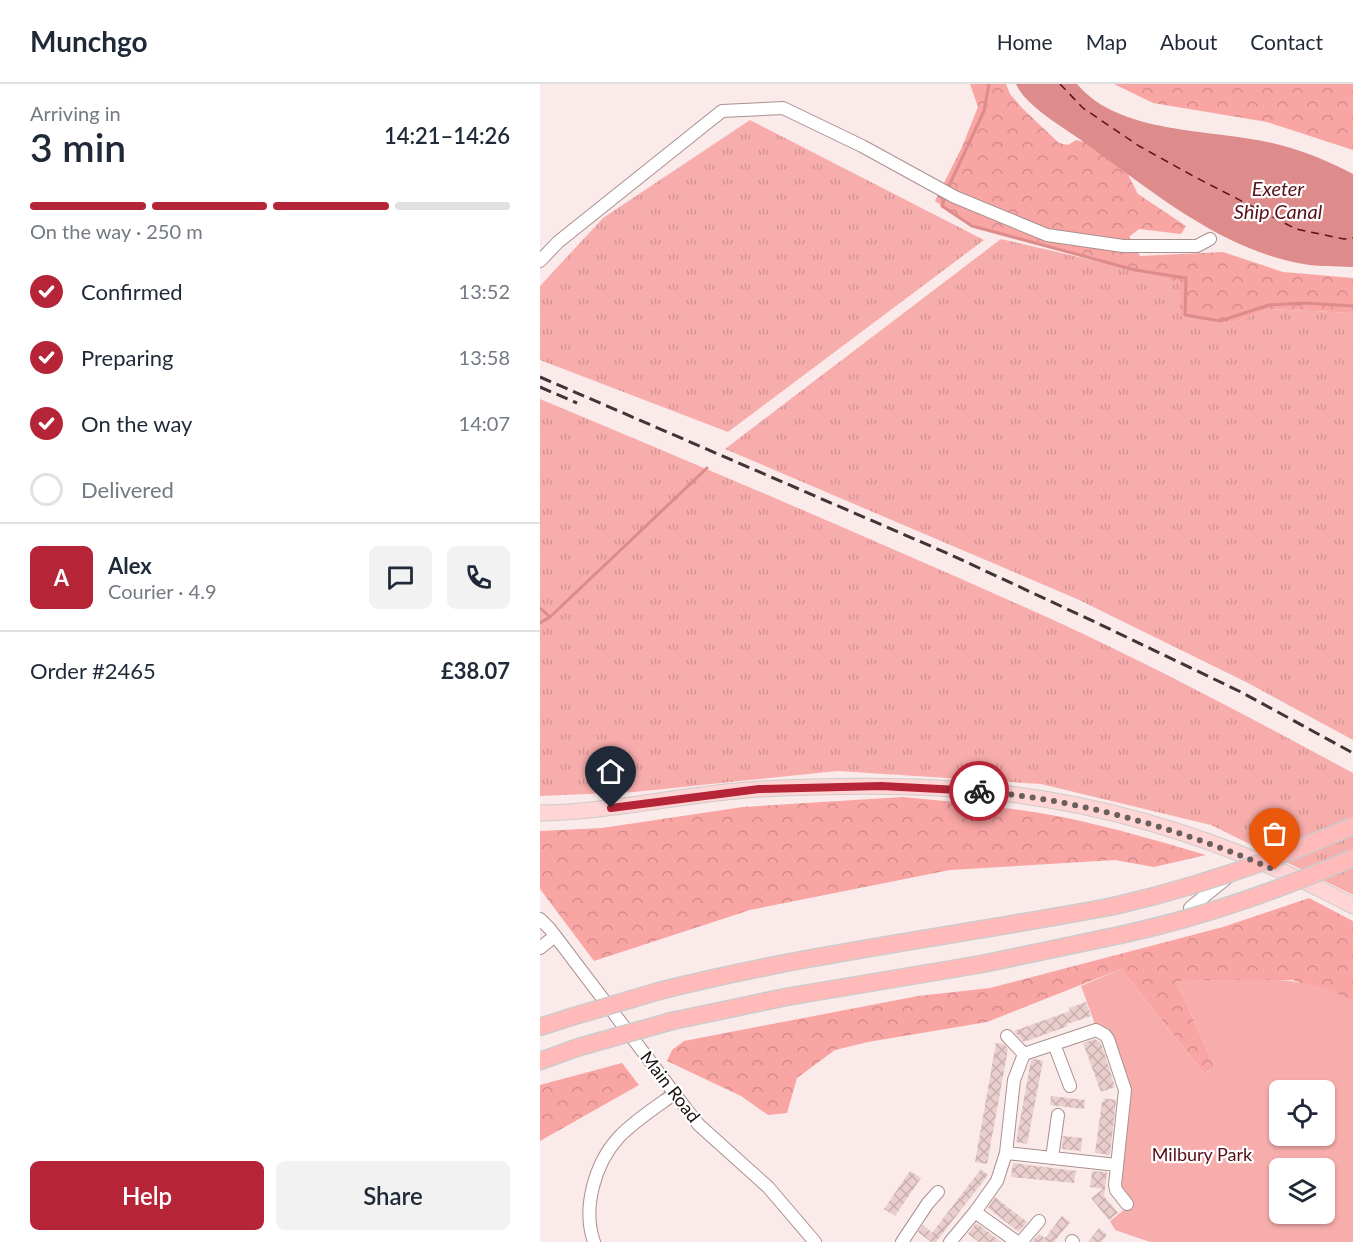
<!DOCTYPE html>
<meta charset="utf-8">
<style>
:root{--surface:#fff;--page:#f2f2f3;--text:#1f2937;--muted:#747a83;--line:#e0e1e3;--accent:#b62438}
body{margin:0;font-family:Lato,sans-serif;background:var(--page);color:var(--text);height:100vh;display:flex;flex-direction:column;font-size:22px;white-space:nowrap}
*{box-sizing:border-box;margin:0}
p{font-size:20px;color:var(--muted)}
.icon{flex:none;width:33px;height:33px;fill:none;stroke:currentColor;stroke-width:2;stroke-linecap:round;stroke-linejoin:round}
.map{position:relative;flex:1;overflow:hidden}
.drawer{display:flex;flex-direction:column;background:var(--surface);width:540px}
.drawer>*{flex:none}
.tools{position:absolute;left:729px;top:996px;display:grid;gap:12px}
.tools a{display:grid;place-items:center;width:66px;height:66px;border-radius:9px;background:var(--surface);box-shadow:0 2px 4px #0004;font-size:30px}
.pin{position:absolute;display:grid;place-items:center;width:51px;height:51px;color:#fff;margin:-62px -26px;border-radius:50% 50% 50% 0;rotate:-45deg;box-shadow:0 0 6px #0007}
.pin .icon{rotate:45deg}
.courier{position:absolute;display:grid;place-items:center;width:60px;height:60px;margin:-30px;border:4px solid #b62438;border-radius:50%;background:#fff;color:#222;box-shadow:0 2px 8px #0007}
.headline em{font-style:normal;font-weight:600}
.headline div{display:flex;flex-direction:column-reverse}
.headline{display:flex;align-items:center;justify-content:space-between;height:102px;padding:0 30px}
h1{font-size:39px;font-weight:600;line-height:45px}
.bar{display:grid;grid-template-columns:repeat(4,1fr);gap:9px 6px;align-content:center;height:72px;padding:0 30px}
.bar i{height:8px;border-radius:4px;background:var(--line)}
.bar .on{background:var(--accent)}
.bar p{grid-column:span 4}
.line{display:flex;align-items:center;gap:15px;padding:0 30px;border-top:2px solid var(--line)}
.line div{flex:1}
.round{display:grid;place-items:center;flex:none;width:63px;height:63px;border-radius:9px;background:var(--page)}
ol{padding:0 30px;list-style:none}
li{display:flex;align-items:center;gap:18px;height:66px}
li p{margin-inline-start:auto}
li .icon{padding:6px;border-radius:50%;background:var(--accent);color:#fff;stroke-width:4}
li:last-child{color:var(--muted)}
li i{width:33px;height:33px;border:3px solid var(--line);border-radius:50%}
.action{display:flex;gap:12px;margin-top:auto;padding:12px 30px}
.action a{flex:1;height:69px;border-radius:9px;background:var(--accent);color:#fff;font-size:24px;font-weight:600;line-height:69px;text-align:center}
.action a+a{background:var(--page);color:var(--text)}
header{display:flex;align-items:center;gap:36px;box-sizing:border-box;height:84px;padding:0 30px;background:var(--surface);border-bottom:2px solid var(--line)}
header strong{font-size:28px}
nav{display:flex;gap:33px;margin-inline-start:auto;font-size:21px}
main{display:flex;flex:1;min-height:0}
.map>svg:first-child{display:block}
.grass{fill:url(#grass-tufts)}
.forest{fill:url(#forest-crowns)}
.park{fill:#f8adad;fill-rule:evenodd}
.water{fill:#dd8b8b}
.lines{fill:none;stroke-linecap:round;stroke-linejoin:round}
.stream{stroke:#dd8b8b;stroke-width:3}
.ferry{stroke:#5a121a;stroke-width:1.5;stroke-dasharray:8 6;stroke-linecap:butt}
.building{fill:url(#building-cross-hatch)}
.minor-casing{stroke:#a9908f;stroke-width:14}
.major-casing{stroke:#cdcbcb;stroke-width:17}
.highway-casing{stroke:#cdcbcb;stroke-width:19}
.minor{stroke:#fff;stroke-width:12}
.major{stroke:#ffd6d5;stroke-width:15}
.highway{stroke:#ffbab9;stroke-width:16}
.rail{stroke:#3f3535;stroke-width:3;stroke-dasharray:12 6;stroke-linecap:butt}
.highway-bridge-casing{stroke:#cdcbcb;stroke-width:19;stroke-linecap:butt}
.highway-bridge{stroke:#ffbab9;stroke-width:16}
.done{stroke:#6a5e5e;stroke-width:6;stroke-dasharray:0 10.8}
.route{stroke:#b62438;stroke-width:8}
.labels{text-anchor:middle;stroke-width:4.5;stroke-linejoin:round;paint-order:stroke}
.street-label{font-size:18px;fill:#1c1313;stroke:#fff}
.park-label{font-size:18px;fill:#560d17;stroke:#fff}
.water-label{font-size:20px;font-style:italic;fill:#5a121a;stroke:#fff}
</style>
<header>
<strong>Munchgo</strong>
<nav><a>Home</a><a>Map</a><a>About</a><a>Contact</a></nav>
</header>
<main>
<section class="drawer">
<div class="headline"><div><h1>3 min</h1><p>Arriving in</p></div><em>14:21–14:26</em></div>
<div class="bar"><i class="on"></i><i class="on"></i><i class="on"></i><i></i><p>On the way · 250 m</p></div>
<ol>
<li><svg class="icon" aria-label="check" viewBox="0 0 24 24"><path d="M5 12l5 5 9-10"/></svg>Confirmed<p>13:52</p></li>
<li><svg class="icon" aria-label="check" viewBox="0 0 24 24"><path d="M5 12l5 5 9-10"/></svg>Preparing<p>13:58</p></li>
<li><svg class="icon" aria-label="check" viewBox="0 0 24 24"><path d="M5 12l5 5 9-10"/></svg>On the way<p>14:07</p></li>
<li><i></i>Delivered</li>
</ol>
<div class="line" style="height:108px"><b class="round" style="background:var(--accent);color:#fff">A</b><div><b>Alex</b><p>Courier · 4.9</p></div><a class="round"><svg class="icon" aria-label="chat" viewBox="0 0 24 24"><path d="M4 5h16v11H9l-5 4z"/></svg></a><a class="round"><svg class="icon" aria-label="phone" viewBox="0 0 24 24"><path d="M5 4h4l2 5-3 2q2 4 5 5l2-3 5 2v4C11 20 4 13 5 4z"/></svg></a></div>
<div class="line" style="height:78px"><div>Order #2465</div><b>£38.07</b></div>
<div class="action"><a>Help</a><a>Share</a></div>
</section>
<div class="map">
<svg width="813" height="1158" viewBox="0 0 813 1158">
<defs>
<pattern id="grass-tufts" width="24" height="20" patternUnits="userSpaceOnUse" patternTransform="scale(1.5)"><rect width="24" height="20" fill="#f8adad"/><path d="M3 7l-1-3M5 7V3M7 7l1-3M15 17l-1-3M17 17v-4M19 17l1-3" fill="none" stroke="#d49494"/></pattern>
<pattern id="forest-crowns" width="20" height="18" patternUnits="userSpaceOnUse" patternTransform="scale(1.5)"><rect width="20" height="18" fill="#f8a5a4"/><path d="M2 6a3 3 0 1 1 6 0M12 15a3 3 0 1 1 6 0" fill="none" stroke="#d48d8c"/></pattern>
<pattern id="building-cross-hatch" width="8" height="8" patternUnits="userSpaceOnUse" patternTransform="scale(1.5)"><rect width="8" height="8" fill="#e9cecd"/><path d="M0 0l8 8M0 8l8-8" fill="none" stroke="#c7b0af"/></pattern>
</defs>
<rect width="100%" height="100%" fill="#fbeaea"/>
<path class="grass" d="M210 36 444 156 188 348 0 276V202L63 134Z
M461 155 595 186 641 199V232L691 239 730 225 813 229V656L708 599 537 515 185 365Z
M0 315C175 388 349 462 522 540 621 586 717 637 813 689V811L671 741 501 700 297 687 94 708 0 712Z"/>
<path class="forest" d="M430 0H466L470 10 483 25 519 59 528 61 536 56 558 61 582 79 598 110 646 142 641 150 599 145 589 153 600 172 683 168 743 188 813 194V229L730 225 691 239 640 232 641 199 432 142 395 117 422 63 438 23Z
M574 0H813V66L727 38 613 19Z
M363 713C419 718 476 724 532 735 577 745 622 758 666 771L614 783 575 776 410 786 210 826 54 877 0 805V747L62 744 203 723Z
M769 814 813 837V918L753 896 636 897 675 984 664 989 581 885 447 938 328 958 295 966 257 994 247 1029 228 1031 201 1012 127 977 132 966 144 957 378 912 450 904 683 843Z
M82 979 99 1001 0 1057V1001Z"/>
<path class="park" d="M581 885 664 989 675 984 636 897C695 898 761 885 813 918V1158H610L575 1146 570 1137 589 1122 580 1105 591 1008 561 942 555 940 541 902ZM740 1006H784V1052H740ZM740 1084H784V1130H740Z"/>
<path class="water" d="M476 0H537C581 53 679 44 740 61 765 67 790 78 813 90V183C795 182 776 183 758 179 677 163 611 106 545 59 525 44 486 23 476 0Z"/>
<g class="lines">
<path class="stream" d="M408 104 444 27 449 0
M405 113 402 122 432 142 595 186 646 194 645 231 680 237 729 221 764 219 813 222
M0 524 10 533
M0 539 10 533 167 384"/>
<path class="ferry" d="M520 0 543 24 599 62 655 93 756 145 804 155 813 154"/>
</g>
<path class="building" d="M546 918 551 932 527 940 528 942 484 958 474 947 530 927 529 924Z
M555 955 561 959 575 1003 561 1008 543 959Z
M456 959 464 960 468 965 447 1080 435 1078Z
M495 975 503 977 487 1060 476 1058 491 976Z
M511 1012 545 1016 544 1025 510 1021Z
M563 1014 576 1016 570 1071 555 1069 562 1018H564Z
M523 1052 542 1054 541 1067 522 1065Z
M473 1079 536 1087 534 1099 471 1093Z
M441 1085 448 1091 396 1158H391L378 1148 383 1141 392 1149Z
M370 1087 381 1094 355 1132 344 1125Z
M552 1087 567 1088 564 1112 578 1129 569 1136 551 1114 563 1105 550 1103Z
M455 1113 487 1138 479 1148 448 1124Z
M522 1132 530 1138 514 1158H492L499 1150 505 1154Z
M436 1139 439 1141 461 1158H439L428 1150Z
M559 1144 567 1151 561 1158H548Z"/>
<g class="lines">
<defs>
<path id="minor" d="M0 177 18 158 182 27 243 24 322 62 415 113 507 151 583 162H657L670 155
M650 824 688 793
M0 835 10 845 147 1026 159 1041 228 1103 275 1158
M0 864 15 852
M467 952 484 970
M514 960 530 1002
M466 1069 577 1081
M512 1074 518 1031
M435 1128 477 1158
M532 1157 533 1158
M54 1158C42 1124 55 1079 79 1053 94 1037 116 1023 134 1010
M362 1158 388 1119 398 1108
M410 1158 435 1128 457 1097 466 1069 474 996 484 970 556 946 565 951 568 955 585 1006 575 1101 576 1106 587 1120
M481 1158 499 1137"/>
<path id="major" d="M0 729C74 728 147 709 221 705 301 701 382 700 461 709 584 723 704 764 813 822"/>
<path id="highway" d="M119 907C268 869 423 851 574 822
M132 937 246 913 442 880 580 851
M0 943 31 933
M0 977 39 963"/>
</defs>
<use href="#minor" class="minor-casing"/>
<use href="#major" class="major-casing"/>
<use href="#highway" class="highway-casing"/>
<use href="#minor" class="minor"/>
<use href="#major" class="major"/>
<use href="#highway" class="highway"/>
<path class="rail" d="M0 293 409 470 555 538 701 608 813 669
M0 303 37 319"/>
<defs>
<path id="highway-bridge" d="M574 822C657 803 735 776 813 742
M580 851C660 834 737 807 813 774
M31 933 119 907
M39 963 132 937"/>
</defs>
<use href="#highway-bridge" class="highway-bridge-casing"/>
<use href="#highway-bridge" class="highway-bridge"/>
</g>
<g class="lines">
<path class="done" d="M439 707C542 716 641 745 735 786"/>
<path class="route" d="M71 724 219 705 341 702 439 707"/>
</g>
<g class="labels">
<g class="street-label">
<text transform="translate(130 1003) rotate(52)" y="6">Main Road</text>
</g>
<g class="park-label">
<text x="662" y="1077">Milbury Park</text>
</g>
<g class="water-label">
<text x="738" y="112">Exeter<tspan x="738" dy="23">Ship Canal</tspan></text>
</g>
</g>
</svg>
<div class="tools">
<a><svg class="icon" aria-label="locate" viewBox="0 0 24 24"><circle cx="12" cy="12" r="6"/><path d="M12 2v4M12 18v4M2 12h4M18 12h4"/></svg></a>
<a><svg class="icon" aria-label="layers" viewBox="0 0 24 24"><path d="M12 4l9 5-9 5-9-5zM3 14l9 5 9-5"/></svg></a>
</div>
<div class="pin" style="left:735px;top:786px;background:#ea580c"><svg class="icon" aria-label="bag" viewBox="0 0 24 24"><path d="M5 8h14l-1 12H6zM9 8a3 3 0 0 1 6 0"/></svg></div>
<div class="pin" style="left:71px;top:724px;background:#1f2937"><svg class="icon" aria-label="home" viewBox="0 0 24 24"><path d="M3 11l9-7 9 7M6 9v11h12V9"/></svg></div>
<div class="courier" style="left:439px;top:707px"><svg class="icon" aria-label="bike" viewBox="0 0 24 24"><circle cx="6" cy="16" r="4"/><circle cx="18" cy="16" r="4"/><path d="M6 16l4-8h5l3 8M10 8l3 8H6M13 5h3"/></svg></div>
</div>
</main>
